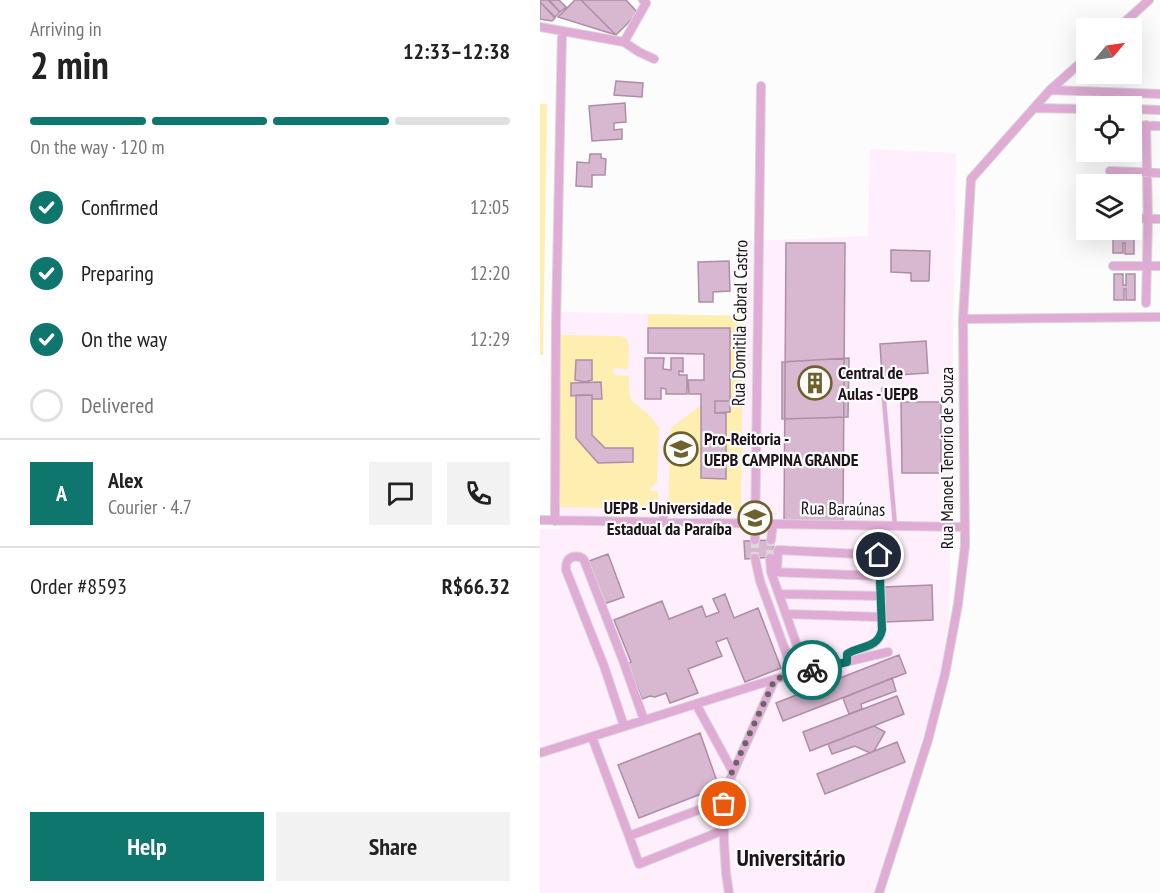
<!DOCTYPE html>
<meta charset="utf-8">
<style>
:root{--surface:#fff;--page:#f2f2f2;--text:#222;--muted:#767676;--line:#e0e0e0;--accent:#0f766e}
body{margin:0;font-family:"PT Sans Narrow",sans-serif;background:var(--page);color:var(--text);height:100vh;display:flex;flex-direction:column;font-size:22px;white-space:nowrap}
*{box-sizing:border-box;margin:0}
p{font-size:20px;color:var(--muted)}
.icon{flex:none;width:33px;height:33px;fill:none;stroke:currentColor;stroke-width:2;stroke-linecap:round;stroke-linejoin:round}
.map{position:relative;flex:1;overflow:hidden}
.drawer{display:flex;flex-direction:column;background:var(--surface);width:540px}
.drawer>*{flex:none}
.needle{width:39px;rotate:61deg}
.controls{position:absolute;left:536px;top:18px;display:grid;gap:12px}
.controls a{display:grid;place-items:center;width:66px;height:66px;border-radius:0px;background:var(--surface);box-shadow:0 6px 24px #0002;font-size:30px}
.pin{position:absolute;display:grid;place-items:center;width:51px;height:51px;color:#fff;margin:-26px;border:3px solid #fff;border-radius:50%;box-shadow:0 2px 6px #0007}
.courier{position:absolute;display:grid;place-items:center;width:60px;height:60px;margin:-30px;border:4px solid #0f766e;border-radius:50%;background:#fff;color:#222;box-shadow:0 2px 8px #0007}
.overview em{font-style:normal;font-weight:700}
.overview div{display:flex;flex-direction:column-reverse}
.overview{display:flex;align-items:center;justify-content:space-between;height:102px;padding:0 30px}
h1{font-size:39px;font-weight:700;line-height:45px}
.bar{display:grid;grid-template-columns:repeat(4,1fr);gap:9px 6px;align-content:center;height:72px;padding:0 30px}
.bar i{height:8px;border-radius:4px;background:var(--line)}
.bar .on{background:var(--accent)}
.bar p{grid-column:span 4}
.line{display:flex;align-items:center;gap:15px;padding:0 30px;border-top:2px solid var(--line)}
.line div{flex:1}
.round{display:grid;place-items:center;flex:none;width:63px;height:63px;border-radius:0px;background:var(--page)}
ol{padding:0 30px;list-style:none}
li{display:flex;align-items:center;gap:18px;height:66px}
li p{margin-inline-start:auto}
li .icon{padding:6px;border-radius:50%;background:var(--accent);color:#fff;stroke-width:4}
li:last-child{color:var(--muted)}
li i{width:33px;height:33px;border:3px solid var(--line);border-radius:50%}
.cta{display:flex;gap:12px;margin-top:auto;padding:12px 30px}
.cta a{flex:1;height:69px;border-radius:0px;background:var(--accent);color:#fff;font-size:24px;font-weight:700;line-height:69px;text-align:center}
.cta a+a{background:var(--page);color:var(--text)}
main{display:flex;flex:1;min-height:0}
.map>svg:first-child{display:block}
.built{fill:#ffeefb}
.green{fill:#feeeb0}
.building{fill:#d8b8d1;stroke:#ad8ea6;stroke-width:1.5}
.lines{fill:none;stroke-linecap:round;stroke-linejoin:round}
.minor-tunnel{stroke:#dbd9da;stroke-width:8;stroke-dasharray:8 4;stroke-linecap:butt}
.service-casing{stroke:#d8d7d8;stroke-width:5}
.minor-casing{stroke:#d8d7d8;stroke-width:10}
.service{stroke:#e0abd4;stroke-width:4}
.minor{stroke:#e0abd4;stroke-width:8}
.done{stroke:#6c646a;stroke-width:6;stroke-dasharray:0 10.8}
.route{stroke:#0f766e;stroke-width:8}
.labels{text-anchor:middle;stroke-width:4.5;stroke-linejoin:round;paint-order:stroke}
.street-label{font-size:18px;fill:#1e121b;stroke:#fcfcfc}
.poi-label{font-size:18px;font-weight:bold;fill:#1e121b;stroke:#fcfcfc;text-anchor:start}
.district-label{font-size:24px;font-weight:bold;fill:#1e121b;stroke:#fcfcfc}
</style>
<main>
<section class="drawer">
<div class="overview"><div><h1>2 min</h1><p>Arriving in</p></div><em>12:33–12:38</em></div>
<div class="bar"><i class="on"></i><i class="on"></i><i class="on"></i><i></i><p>On the way · 120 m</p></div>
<ol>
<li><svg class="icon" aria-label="check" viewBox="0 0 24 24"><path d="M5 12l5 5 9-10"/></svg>Confirmed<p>12:05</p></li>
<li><svg class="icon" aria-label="check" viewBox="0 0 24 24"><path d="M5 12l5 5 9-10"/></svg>Preparing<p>12:20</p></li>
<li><svg class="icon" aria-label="check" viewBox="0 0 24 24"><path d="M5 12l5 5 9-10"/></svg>On the way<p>12:29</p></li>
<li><i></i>Delivered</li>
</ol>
<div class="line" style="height:108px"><b class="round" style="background:var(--accent);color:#fff">A</b><div><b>Alex</b><p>Courier · 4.7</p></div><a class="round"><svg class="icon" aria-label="chat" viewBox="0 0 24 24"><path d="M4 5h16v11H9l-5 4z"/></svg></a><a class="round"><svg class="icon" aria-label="phone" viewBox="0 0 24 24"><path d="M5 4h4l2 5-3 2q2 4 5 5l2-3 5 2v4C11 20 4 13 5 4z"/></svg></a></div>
<div class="line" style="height:78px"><div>Order #8593</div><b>R$66.32</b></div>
<div class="cta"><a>Help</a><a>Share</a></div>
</section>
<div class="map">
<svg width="620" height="893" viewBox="0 0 620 893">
<rect width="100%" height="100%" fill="#fcfcfc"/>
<path class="built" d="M330 149 416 153 409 617 400 681 334 893H0V529H20L19 312 208 316 209 241 328 236Z"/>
<path class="green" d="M0 104H7L3 355H0Z
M108 314 203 316 201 512 128 510 131 428 161 405V478H186V413L190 412V328H108Z
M19 335 80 336 87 339 89 347 88 369 74 368 73 372 75 375 89 376V389L91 400 111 417 119 428 117 482 109 490 118 492V509L20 507Z"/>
<path class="building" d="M0 0H8L20 12 15 17 0 2Z
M9 0H19L26 7 20 12Z
M35 0H41L76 35 18 17Z
M41 0H86L98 13 76 35Z
M0 2 15 18 12 21 0 19Z
M76 81 103 83 102 97 74 95Z
M85 103 86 122 74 123V130L82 129V139L52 141 49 106Z
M591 136H595V161H585V152H591Z
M573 152H584V161H573Z
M50 154H61V158L66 159 65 175H52V187L36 186 37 162 49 163Z
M585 181H594V207H591V184H585Z
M591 228H594V254H585V243H583V253H573V230H582V239H585L586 230H591Z
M246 243H305L303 523H244Z
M351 250 390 251 389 281H371V273L351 272Z
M189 261 190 291 173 292V302H159L158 262Z
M574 274H583V285H586V274H595V300H586V289H584V300H574Z
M108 328H190V401H175V413H186V479L161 478V394H149L148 380H164V354L108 353Z
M386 341 388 373 342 376 340 344Z
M105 358H124L123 369 131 370V358H143V372L139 371V375H147V394H126V389L121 388V399H105Z
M309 358 308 417 242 419V362Z
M36 360H52V380L45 382 35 380Z
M61 382 62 399H52V395L31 396V383Z
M36 395H52V435L65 448H93V462L58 463 36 438Z
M175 401H190V412L175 413Z
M361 402H401V473H362Z
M233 540 234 557 205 559 204 541Z
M68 554 84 597 64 604 49 561Z
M392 585 393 620 345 622 343 587Z
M185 594 194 618 218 608 241 668 205 682 187 638 176 642 182 656 148 669 158 693 130 703 126 693 115 697 110 696 102 699 88 663 91 662 74 620 122 601 129 619 162 606 166 617 179 612 173 599Z
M359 655 366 673 243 721 236 703Z
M352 678 356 691 321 704 322 709 309 714 303 698Z
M357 696 364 714 270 751 263 732Z
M334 726 345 732 334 751 330 753 315 746 292 754 288 744Z
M160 733 179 787 99 818 78 765Z
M357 742 365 762 285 794 277 774Z"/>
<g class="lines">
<path class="minor-tunnel" d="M215 540V558
M230 558 231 540"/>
<defs>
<path id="service" d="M343 389 355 525"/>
<path id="minor" d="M0 27 84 42 99 52 114 59
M578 28 609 0
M84 42 106 3 103 0
M510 90 620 94
M494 108 546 109
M591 109 620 110
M591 125 620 126
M570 171 620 173
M591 218 620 219
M573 266H620
M606 303 608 219 606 125
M423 319 620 317
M0 520 425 527
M15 521 16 324 22 32
M123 523V510
M215 540 221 86
M231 540 233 524
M215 558 220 581 254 675
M230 558 231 572 266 671
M232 572 340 576
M237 572 238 550 339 555 342 630C338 649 321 646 307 654V662
M239 594 341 596
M246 614 341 617
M156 704 193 772
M84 726 64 666 26 570C26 568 26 563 27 562 30 555 40 555 44 560L84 663 104 720
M52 737 89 836 185 800
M0 753 235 679 348 652
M89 836 99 864 184 830
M189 893 186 873 184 841V804L188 784 235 679
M339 893 388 740 405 674 418 604 425 546 423 319 431 179 510 90 546 58"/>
</defs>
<use href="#service" class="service-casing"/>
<use href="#minor" class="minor-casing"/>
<use href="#service" class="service"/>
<use href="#minor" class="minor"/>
</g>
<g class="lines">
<path class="done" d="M184 804 188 784 192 772 235 679 272 670"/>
<path class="route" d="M272 670 307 662V654C320 645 338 649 342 630L339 555"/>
</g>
<defs>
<symbol id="building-ring" viewBox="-11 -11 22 22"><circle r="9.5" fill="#fcfcfc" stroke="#6f612f" stroke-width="1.5"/><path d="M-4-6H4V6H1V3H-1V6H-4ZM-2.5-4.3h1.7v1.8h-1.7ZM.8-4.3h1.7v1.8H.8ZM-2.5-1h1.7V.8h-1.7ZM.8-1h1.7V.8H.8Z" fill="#6f612f"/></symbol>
<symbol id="university-ring" viewBox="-11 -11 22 22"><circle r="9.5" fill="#fcfcfc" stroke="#6f612f" stroke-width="1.5"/><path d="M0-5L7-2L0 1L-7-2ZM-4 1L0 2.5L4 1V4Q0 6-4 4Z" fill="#6f612f"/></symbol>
</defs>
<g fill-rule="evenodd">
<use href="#building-ring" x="256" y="364" width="38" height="38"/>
<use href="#university-ring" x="122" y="430" width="38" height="38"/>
<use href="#university-ring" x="196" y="499" width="38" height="38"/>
</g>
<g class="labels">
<g class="street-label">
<text transform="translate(200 323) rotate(-89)" y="6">Rua Domitila Cabral Castro</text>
<text transform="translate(407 458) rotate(-90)" y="6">Rua Manoel Tenorio de Souza</text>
<text transform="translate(303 509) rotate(1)" y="6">Rua Baraúnas</text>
</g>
<g class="poi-label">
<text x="298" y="379">Central de<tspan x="298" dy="21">Aulas - UEPB</tspan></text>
<text x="164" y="445">Pro-Reitoria -<tspan x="164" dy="21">UEPB CAMPINA GRANDE</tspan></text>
<text x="192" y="514" text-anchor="end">UEPB - Universidade<tspan x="192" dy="21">Estadual da Paraíba</tspan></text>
</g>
<g class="district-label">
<text x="251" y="866">Universitário</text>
</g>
</g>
</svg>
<div class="controls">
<a><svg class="needle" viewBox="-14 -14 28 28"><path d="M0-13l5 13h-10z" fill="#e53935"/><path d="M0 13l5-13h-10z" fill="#767676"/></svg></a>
<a><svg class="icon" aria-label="locate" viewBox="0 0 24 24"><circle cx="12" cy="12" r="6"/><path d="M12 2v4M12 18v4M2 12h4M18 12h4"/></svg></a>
<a><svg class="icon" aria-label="layers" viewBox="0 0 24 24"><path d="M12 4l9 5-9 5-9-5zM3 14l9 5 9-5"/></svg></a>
</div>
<div class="pin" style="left:184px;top:804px;background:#ea580c"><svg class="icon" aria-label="bag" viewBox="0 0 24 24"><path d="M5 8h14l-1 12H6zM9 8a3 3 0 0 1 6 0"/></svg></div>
<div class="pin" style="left:339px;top:555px;background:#1f2937"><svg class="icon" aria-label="home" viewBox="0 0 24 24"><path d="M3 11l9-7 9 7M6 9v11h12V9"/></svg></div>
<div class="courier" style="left:272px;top:670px"><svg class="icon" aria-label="bike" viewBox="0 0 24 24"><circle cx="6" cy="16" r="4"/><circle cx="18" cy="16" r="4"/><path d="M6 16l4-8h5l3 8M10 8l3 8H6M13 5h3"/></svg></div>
</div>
</main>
